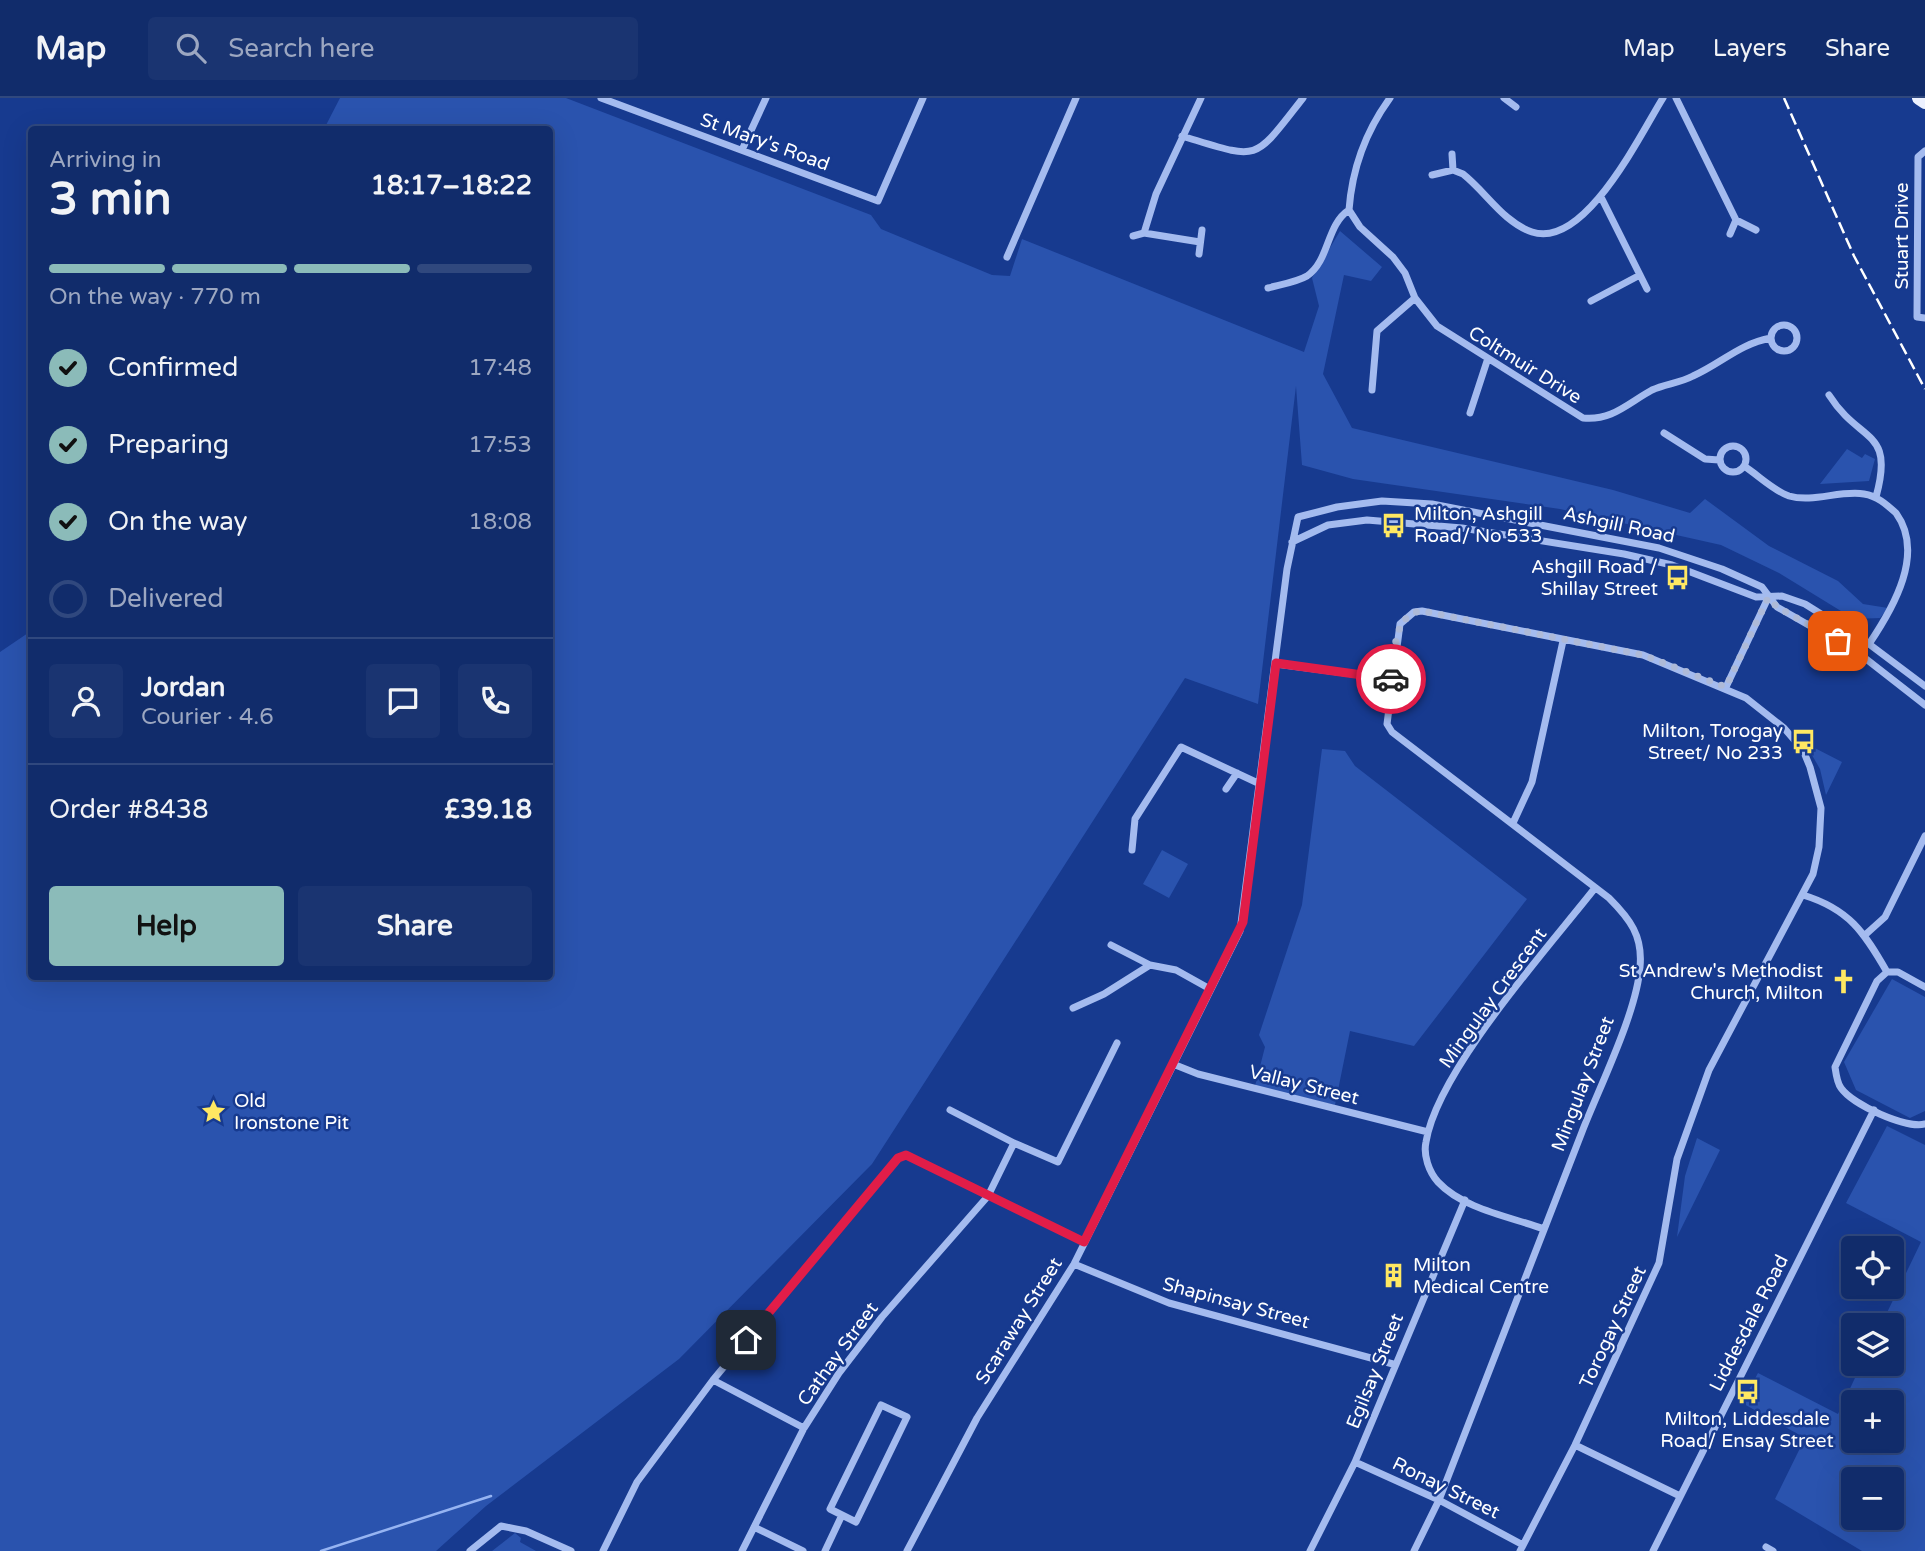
<!DOCTYPE html>
<meta charset="utf-8">
<style>
body{margin:0;font-family:"Varela Round",sans-serif;background:#1a3471;color:#f1f3f6;height:100vh;display:flex;flex-direction:column;font-size:26px;white-space:nowrap}
*{box-sizing:border-box;margin:0}
p{font-size:23px;color:#9ca7c1}
.icon{flex:none;width:38px;height:38px;fill:none;stroke:currentColor;stroke-width:2;stroke-linecap:round;stroke-linejoin:round}
.map{position:relative;flex:1;overflow:hidden}
.details{position:absolute;left:28px;top:28px;width:525px;height:854px;display:flex;flex-direction:column;background:#112c6b;border-radius:7px;box-shadow:0 7px 28px #0002,0 0 0 2px #30487e}
.details>*{flex:none}
.tools{position:absolute;left:1841px;top:1138px;display:grid;gap:14px}
.tools a{display:grid;place-items:center;width:63px;height:63px;border-radius:7px;background:#112c6b;box-shadow:0 7px 28px #0002,0 0 0 2px #30487e;font-size:35px}
.pin{position:absolute;display:grid;place-items:center;width:60px;height:60px;color:#fff;margin:-30px;border-radius:14px;box-shadow:0 4px 10px #0006}
.courier{position:absolute;display:grid;place-items:center;width:70px;height:70px;margin:-35px;border:5px solid #e11d48;border-radius:50%;background:#fff;color:#222;box-shadow:0 2px 9px #0007}
.summary em{font-style:normal;font-weight:700}
.summary div{display:flex;flex-direction:column-reverse}
.summary{display:flex;align-items:center;justify-content:space-between;height:119px;padding:0 21px}
h1{font-size:46px;font-weight:700;line-height:52px}
.bar{display:grid;grid-template-columns:repeat(4,1fr);gap:10px 7px;align-content:center;height:84px;padding:0 21px}
.bar i{height:9px;border-radius:5px;background:#30487e}
.bar .on{background:#8bbbb9}
.bar p{grid-column:span 4}
.line{display:flex;align-items:center;gap:18px;padding:0 21px;border-top:2px solid #30487e}
.line div{flex:1}
.round{display:grid;place-items:center;flex:none;width:74px;height:74px;border-radius:7px;background:#1a3471}
ol{padding:0 21px;list-style:none}
li{display:flex;align-items:center;gap:21px;height:77px}
li p{margin-inline-start:auto}
li .icon{padding:7px;border-radius:50%;background:#8bbbb9;color:#111;stroke-width:4}
li:last-child{color:#9ca7c1}
li i{width:38px;height:38px;border:4px solid #30487e;border-radius:50%}
.button{display:flex;gap:14px;margin-top:auto;padding:14px 21px}
.button a{flex:1;height:80px;border-radius:7px;background:#8bbbb9;color:#111;font-size:28px;font-weight:700;line-height:80px;text-align:center}
.button a+a{background:#1a3471;color:#f1f3f6}
header{display:flex;align-items:center;gap:42px;box-sizing:border-box;height:98px;padding:0 35px;background:#112c6b;border-bottom:2px solid #30487e}
header strong{font-size:33px}
nav{display:flex;gap:38px;margin-inline-start:auto;font-size:24px}
.search{width:490px;height:63px;background:#1a3471;display:flex;align-items:center;gap:18px;box-sizing:border-box;padding:0 24px;border-radius:7px;color:#9ca7c1;font-size:26px}
.map>svg:first-child{display:block}
.green{fill:#2a53ae;fill-rule:evenodd}
.lines{fill:none;stroke-linecap:round;stroke-linejoin:round}
.stream{stroke:#96b4f2;stroke-width:2.5}
.street{stroke:#a4bbef;stroke-width:7}
.primary{stroke:#ecf1ff;stroke-width:14}
.rail{stroke:#fff;stroke-width:2.5;stroke-dasharray:12 5;stroke-linecap:butt}
.done{stroke:#aebad8;stroke-width:7;stroke-dasharray:0 12.6}
.route{stroke:#e11d48;stroke-width:9}
.labels{text-anchor:middle;dominant-baseline:central;stroke-width:5;stroke-linejoin:round;paint-order:stroke}
.street-label{font-size:19px;fill:#fff;stroke:#173a8f}
.poi-label{font-size:19px;fill:#fff;stroke:#173a8f;text-anchor:start}
</style>
<header>
<strong>Map</strong>
<div class="search"><svg class="icon" aria-label="search" viewBox="0 0 24 24"><circle cx="10" cy="10" r="6"/><path d="M15 15l6 6"/></svg>Search here</div>
<nav><a>Map</a><a>Layers</a><a>Share</a></nav>
</header>
<div class="map">
<svg width="1925" height="1453" viewBox="0 0 1925 1453">
<rect width="100%" height="100%" fill="#173a8f"/>
<path class="green" d="M340,0H566L871,117L881,131L992,177L1010,178L1022,141L1304,254L1319,208L1312,180L1340,133L1382,169L1371,183L1344,177L1323,276L1352,330L1613,392L1690,415L1705,401L1769,448L1838,483L1863,506L1888,510L1880,520L1854,521L1779,475L1721,447L1560,411L1353,381L1302,367L1296,288L1258,606L1185,580L872,1066L679,1261L486,1408L436,1453H0V554L31,533L32,878H550V32L324,31Z
M1847,351L1862,360L1865,356L1875,361L1869,383L1820,386Z
M1805,645L1842,664L1826,697L1820,671Z
M1322,651L1345,653L1355,668L1527,801L1414,948L1350,933L1335,1007L1255,988L1265,949L1259,937L1302,807Z
M1162,752L1188,766L1169,800L1143,786Z
M1892,881L1925,899V1013L1910,1020L1856,992L1844,964Z
M1887,1028L1925,1047V1453H1862L1775,1401L1805,1340L1742,1305L1758,1275L1838,1316L1862,1265H1892V1227H1881L1921,1144L1846,1105ZM1853,1304H1892V1342H1853ZM1853,1381H1892V1419H1853Z
M1697,1040L1720,1052L1677,1139L1685,1078Z
M515,1435L521,1440L520,1444L536,1453H492Z"/>
<g class="lines">
<path class="stream" d="M321,1453L491,1398"/>
<path class="street" d="M601,0L878,103L923,0
M1504,0L1516,9
M1676,0L1736,122L1756,132
M1182,38C1261,62 1252,65 1303,0
M742,52L766,0
M1925,53L1918,59L1917,219L1925,220
M1452,56L1453,72
M1432,77L1453,72L1463,76C1486,94 1503,124 1532,134C1585,152 1641,35 1663,0
M1601,99L1647,191
M1349,112L1360,129L1393,159L1405,175L1415,200L1437,228L1583,320C1612,323 1628,305 1652,292C1665,286 1680,285 1693,278C1722,265 1739,246 1771,240
M1349,112C1352,71 1366,33 1390,0
M1144,135L1156,96L1201,0
M1730,136L1736,122
M1133,138L1144,135L1200,144
M1199,156L1202,132
M1007,159L1076,0
M1268,190C1279,187 1297,184 1307,178C1330,162 1326,127 1349,112
M1591,203L1640,177
M1771 240a13 13 0 1 1 26 0a13 13 0 1 1-26 0Z
M1372,292L1377,233L1415,200
M1829,297C1860,346 1895,330 1876,399
M1470,315L1488,260
M1664,335L1705,361L1719,362
M1720 361a13 13 0 1 1 26 0a13 13 0 1 1-26 0Z
M1744,368C1758,377 1774,393 1789,398C1813,405 1840,392 1864,396C1877,398 1886,406 1896,415C1925,455 1894,509 1869,546
M1292,444L1328,427L1367,422L1462,430L1624,456L1672,467L1756,499L1782,498L1805,506L1869,546L1925,588
M1276,566L1391,581
M1726,589L1768,500
M1226,691L1237,675
M1513,725L1532,684L1563,543
M1132,752L1135,721L1181,649L1260,686
M1803,797C1849,811 1864,834 1887,874
M1865,837L1885,819L1925,738
M1111,847L1150,867
M1925,889L1898,874H1887L1877,883L1835,969C1836,976 1837,985 1841,990C1853,1007 1906,1031 1925,1026
M1073,910L1104,896L1150,867L1176,872L1210,891
M1173,966L1198,976L1428,1034
M950,1012L1014,1045
M1544,1131C1511,1119 1463,1111 1438,1084C1429,1074 1423,1057 1426,1044C1437,973 1548,850 1595,790
M1074,1166L1169,1205L1393,1266
M713,1282L804,1330
M881,1307L907,1319L856,1424L830,1411Z
M1575,1347L1680,1398
M1355,1364L1439,1402L1523,1447
M754,1429L803,1453
M1766,1449L1773,1453
M470,1453L501,1428L526,1433L571,1453
M603,1453L637,1384L713,1282L898,1060L906,1057L1084,1144
M742,1453L804,1330L839,1275L882,1219L988,1098L1014,1045L1058,1064L1117,945
M825,1453L842,1417
M907,1453L977,1320L1074,1166L1240,833L1287,471L1298,419L1337,409L1382,403L1432,406L1659,450L1722,471L1762,489L1777,509L1861,557L1925,607
M1310,1453L1355,1364L1465,1102
M1414,1453L1439,1402C1487,1279 1534,1157 1582,1034C1599,990 1637,914 1640,869C1643,838 1630,821 1609,800L1392,634L1387,626L1400,526L1414,514L1422,513L1643,557L1746,600L1784,630L1803,652L1810,669L1821,710L1819,749L1813,776L1709,972L1677,1061L1659,1165L1575,1347L1520,1453
M1653,1453L1874,1012"/>
<path class="primary" d="M1919,0L1925,4"/>
<path class="rail" d="M1784,0L1854,158L1925,291"/>
</g>
<g class="lines">
<path class="done" d="M1391,581C1395,557 1392,516 1422,513L1643,557L1726,589L1768,500L1777,509L1838,543"/>
<path class="route" d="M746,1242L898,1060L906,1057L1084,1144L1243,824L1276,565L1391,581"/>
</g>
<defs>
<symbol id="bus-bare" viewBox="-9 -9 18 18"><path d="M-5-6H5V4H4V6H2V4H-2V6H-4V4H-5ZM-3.5-4V0h7V-4ZM-3.5 1.2v1.5H-2V1.2ZM2 1.2v1.5H3.5V1.2Z" fill="#ffe862" stroke="#173a8f" stroke-width="2.5" paint-order="stroke"/></symbol>
<symbol id="church-bare" viewBox="-9 -9 18 18"><path d="M-1.2-6h2.4v3.5h3.3v2.4h-3.3V6h-2.4V-.1h-3.3v-2.4h3.3Z" fill="#ffe862" stroke="#173a8f" stroke-width="2.5" paint-order="stroke"/></symbol>
<symbol id="sight-bare" viewBox="-9 -9 18 18"><path d="M0-6L1.8-2.2L6-1.7L2.9 1.2L3.7 5.4L0 3.3L-3.7 5.4L-2.9 1.2L-6-1.7L-1.8-2.2Z" fill="#ffe862" stroke="#173a8f" stroke-width="2.5" paint-order="stroke"/></symbol>
<symbol id="building-bare" viewBox="-9 -9 18 18"><path d="M-4-6H4V6H1V3H-1V6H-4ZM-2.5-4.3h1.7v1.8h-1.7ZM.8-4.3h1.7v1.8H.8ZM-2.5-1h1.7V.8h-1.7ZM.8-1h1.7V.8H.8Z" fill="#ffe862" stroke="#173a8f" stroke-width="2.5" paint-order="stroke"/></symbol>
</defs>
<g fill-rule="evenodd">
<use href="#bus-bare" x="1376" y="410" width="35" height="35"/>
<use href="#bus-bare" x="1660" y="462" width="35" height="35"/>
<use href="#bus-bare" x="1786" y="626" width="35" height="35"/>
<use href="#church-bare" x="1826" y="866" width="35" height="35"/>
<use href="#sight-bare" x="196" y="996" width="35" height="35"/>
<use href="#building-bare" x="1376" y="1160" width="35" height="35"/>
<use href="#bus-bare" x="1730" y="1276" width="35" height="35"/>
</g>
<g class="labels">
<g class="street-label">
<text transform="translate(765 44) rotate(20)">St Mary's Road</text>
<text transform="translate(1902 138) rotate(-90)">Stuart Drive</text>
<text transform="translate(1525 267) rotate(32)">Coltmuir Drive</text>
<text transform="translate(1619 427) rotate(12)">Ashgill Road</text>
<text transform="translate(1493 900) rotate(-54)">Mingulay Crescent</text>
<text transform="translate(1583 986) rotate(-69)">Mingulay Street</text>
<text transform="translate(1304 987) rotate(14)">Vallay Street</text>
<text transform="translate(1236 1205) rotate(15)">Shapinsay Street</text>
<text transform="translate(1019 1223) rotate(-58)">Scaraway Street</text>
<text transform="translate(1749 1225) rotate(-63)">Liddesdale Road</text>
<text transform="translate(1613 1229) rotate(-65)">Torogay Street</text>
<text transform="translate(838 1256) rotate(-54)">Cathay Street</text>
<text transform="translate(1375 1273) rotate(-68)">Egilsay Street</text>
<text transform="translate(1446 1390) rotate(26)">Ronay Street</text>
</g>
<g class="poi-label">
<text x="1414" y="416">Milton, Ashgill<tspan x="1414" dy="22">Road/ No 533</tspan></text>
<text x="1658" y="469" text-anchor="end">Ashgill Road /<tspan x="1658" dy="22">Shillay Street</tspan></text>
<text x="1783" y="633" text-anchor="end">Milton, Torogay<tspan x="1783" dy="22">Street/ No 233</tspan></text>
<text x="1823" y="873" text-anchor="end">St Andrew's Methodist<tspan x="1823" dy="22">Church, Milton</tspan></text>
<text x="234" y="1003">Old<tspan x="234" dy="22">Ironstone Pit</tspan></text>
<text x="1413" y="1167">Milton<tspan x="1413" dy="22">Medical Centre</tspan></text>
<text x="1747" y="1321" text-anchor="middle">Milton, Liddesdale<tspan x="1747" dy="22">Road/ Ensay Street</tspan></text>
</g>
</g>
</svg>
<div class="tools">
<a><svg class="icon" aria-label="locate" viewBox="0 0 24 24"><circle cx="12" cy="12" r="6"/><path d="M12 2v4M12 18v4M2 12h4M18 12h4"/></svg></a>
<a><svg class="icon" aria-label="layers" viewBox="0 0 24 24"><path d="M12 4l9 5-9 5-9-5zM3 14l9 5 9-5"/></svg></a>
<a>+</a>
<a>−</a>
</div>
<div class="pin" style="left:1838px;top:543px;background:#ea580c"><svg class="icon" aria-label="bag" viewBox="0 0 24 24"><path d="M5 8h14l-1 12H6zM9 8a3 3 0 0 1 6 0"/></svg></div>
<div class="pin" style="left:746px;top:1242px;background:#1f2937"><svg class="icon" aria-label="home" viewBox="0 0 24 24"><path d="M3 11l9-7 9 7M6 9v11h12V9"/></svg></div>
<div class="courier" style="left:1391px;top:581px"><svg class="icon" aria-label="car" viewBox="0 0 24 24"><path d="M5 17H2v-5l4-1 3-4h7l3 4 3 1v5h-3M9 17h6M6 11h13"/><circle cx="7" cy="17" r="2"/><circle cx="17" cy="17" r="2"/></svg></div>
<section class="details">
<div class="summary"><div><h1>3 min</h1><p>Arriving in</p></div><em>18:17–18:22</em></div>
<div class="bar"><i class="on"></i><i class="on"></i><i class="on"></i><i></i><p>On the way · 770 m</p></div>
<ol>
<li><svg class="icon" aria-label="check" viewBox="0 0 24 24"><path d="M5 12l5 5 9-10"/></svg>Confirmed<p>17:48</p></li>
<li><svg class="icon" aria-label="check" viewBox="0 0 24 24"><path d="M5 12l5 5 9-10"/></svg>Preparing<p>17:53</p></li>
<li><svg class="icon" aria-label="check" viewBox="0 0 24 24"><path d="M5 12l5 5 9-10"/></svg>On the way<p>18:08</p></li>
<li><i></i>Delivered</li>
</ol>
<div class="line" style="height:126px"><a class="round"><svg class="icon" aria-label="person" viewBox="0 0 24 24"><circle cx="12" cy="8" r="4"/><path d="M4 21q1-7 8-7t8 7"/></svg></a><div><b>Jordan</b><p>Courier · 4.6</p></div><a class="round"><svg class="icon" aria-label="chat" viewBox="0 0 24 24"><path d="M4 5h16v11H9l-5 4z"/></svg></a><a class="round"><svg class="icon" aria-label="phone" viewBox="0 0 24 24"><path d="M5 4h4l2 5-3 2q2 4 5 5l2-3 5 2v4C11 20 4 13 5 4z"/></svg></a></div>
<div class="line" style="height:91px"><div>Order #8438</div><b>£39.18</b></div>
<div class="button"><a>Help</a><a>Share</a></div>
</section>
</div>
